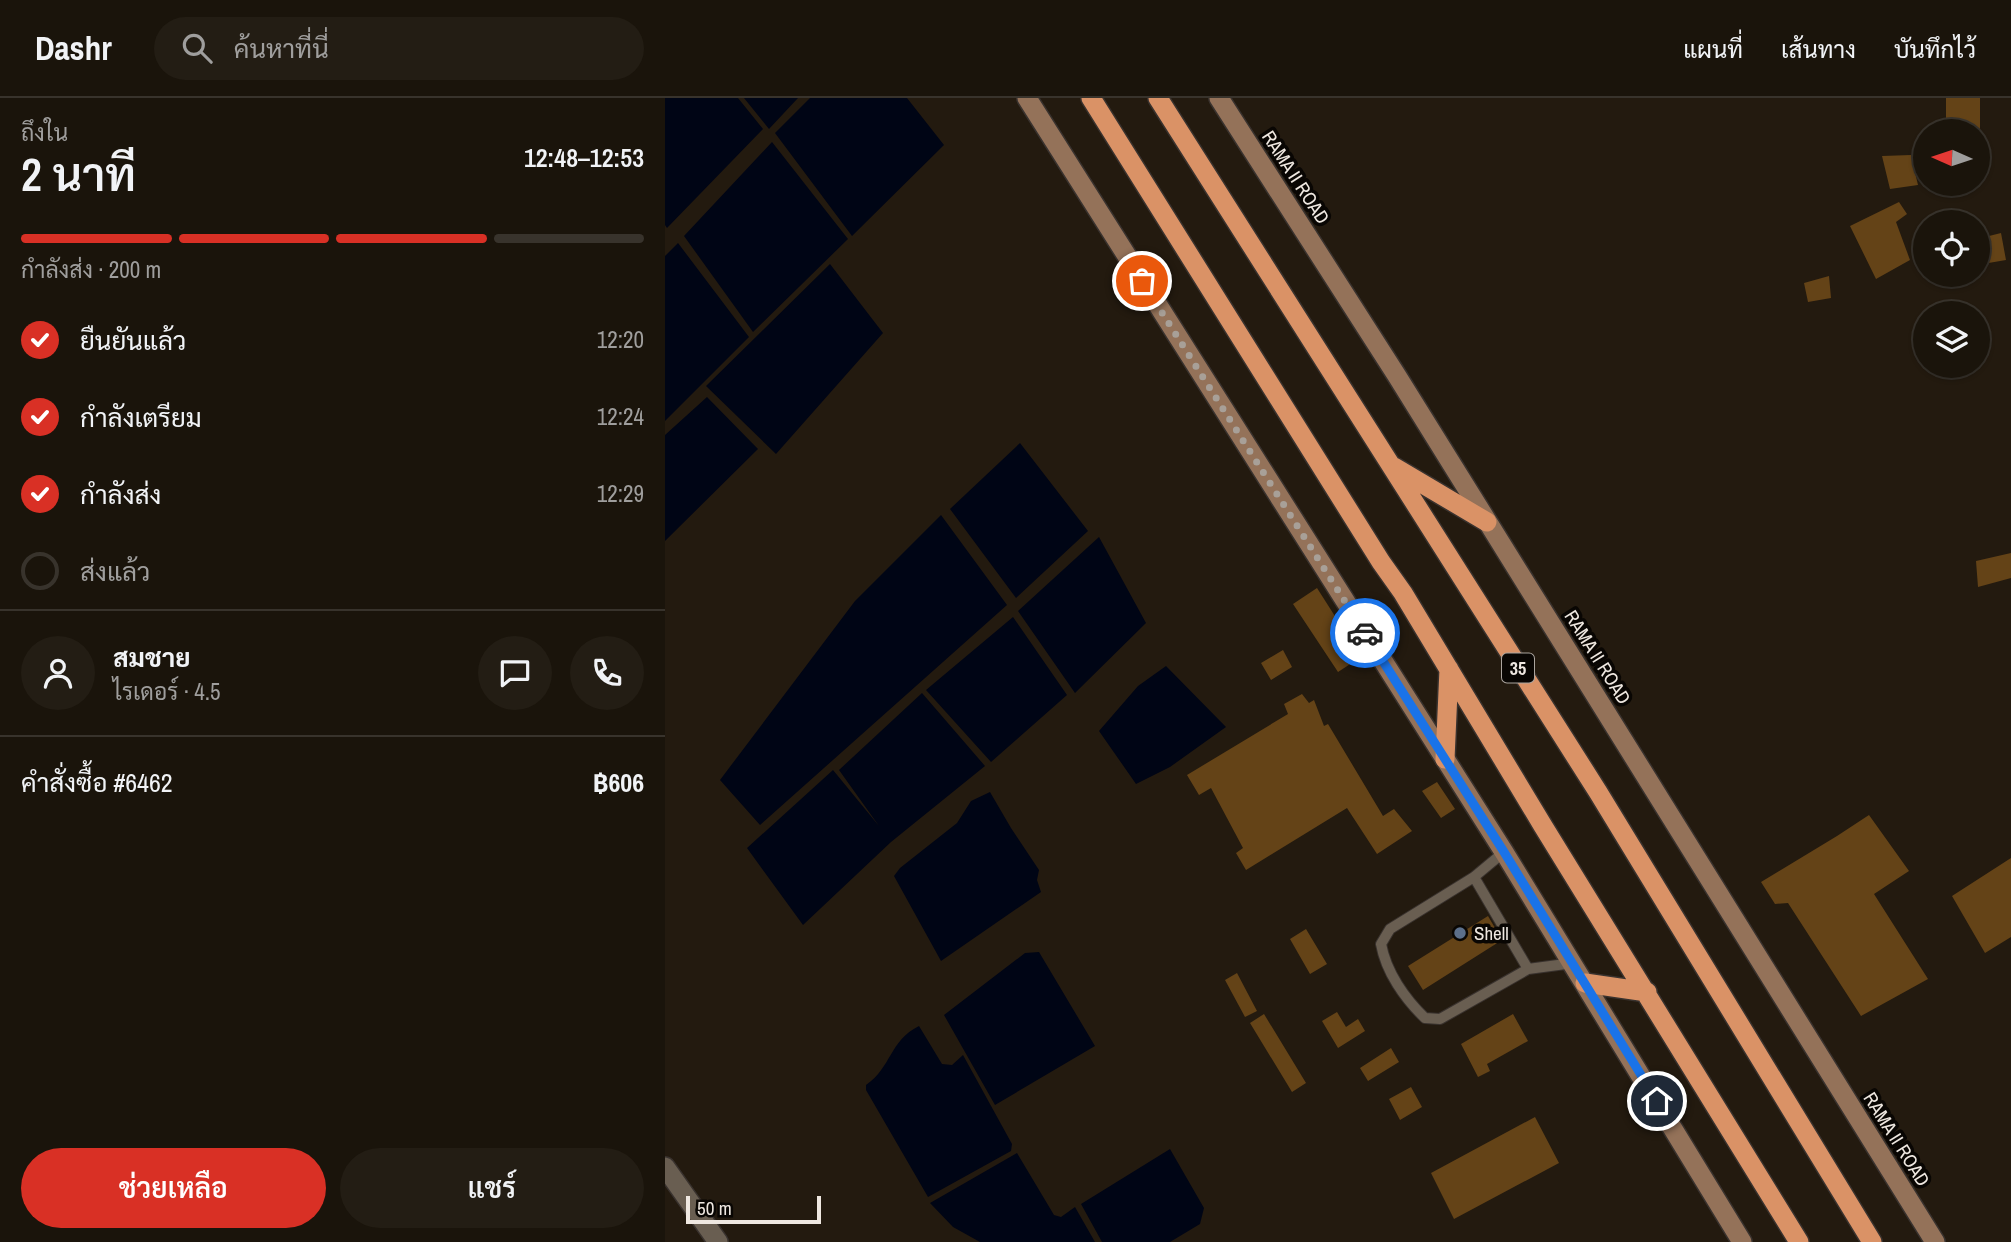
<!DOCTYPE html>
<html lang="th">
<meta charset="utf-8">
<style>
body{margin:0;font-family:"Archivo Narrow",Sarabun,sans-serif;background:#231d14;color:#f1f3f6;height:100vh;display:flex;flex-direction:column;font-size:26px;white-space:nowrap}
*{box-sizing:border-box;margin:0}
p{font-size:23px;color:#9f9e9d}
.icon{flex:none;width:38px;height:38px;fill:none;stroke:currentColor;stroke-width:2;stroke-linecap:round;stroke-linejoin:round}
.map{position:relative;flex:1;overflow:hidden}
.panel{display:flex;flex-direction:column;background:#1a140b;width:665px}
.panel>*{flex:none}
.needle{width:46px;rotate:273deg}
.tools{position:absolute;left:1248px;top:21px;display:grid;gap:14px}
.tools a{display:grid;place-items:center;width:77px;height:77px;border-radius:50%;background:#1a140b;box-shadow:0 2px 5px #0004,0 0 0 2px #38332c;font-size:35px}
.scale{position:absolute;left:21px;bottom:18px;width:135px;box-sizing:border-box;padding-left:7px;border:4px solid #efe8e1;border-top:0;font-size:19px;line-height:24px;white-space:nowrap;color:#efe8e1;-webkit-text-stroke:5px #090603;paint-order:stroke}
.pin{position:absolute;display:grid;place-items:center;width:60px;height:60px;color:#fff;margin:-30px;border:4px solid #fff;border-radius:50%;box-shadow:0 2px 7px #0007}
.courier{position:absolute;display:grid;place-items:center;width:70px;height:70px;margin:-35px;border:5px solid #1a73e8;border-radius:50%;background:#fff;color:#222;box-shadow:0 2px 9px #0007}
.summary em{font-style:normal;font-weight:600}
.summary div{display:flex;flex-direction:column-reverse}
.summary{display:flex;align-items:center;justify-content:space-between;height:119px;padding:0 21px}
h1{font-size:46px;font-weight:600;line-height:52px}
.bar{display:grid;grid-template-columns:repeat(4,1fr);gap:10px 7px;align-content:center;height:84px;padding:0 21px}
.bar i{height:9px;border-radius:5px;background:#38332c}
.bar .on{background:#d93025}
.bar p{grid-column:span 4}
.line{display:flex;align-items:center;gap:18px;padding:0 21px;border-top:2px solid #38332c}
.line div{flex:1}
.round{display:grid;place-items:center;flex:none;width:74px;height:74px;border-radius:37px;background:#231d14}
ol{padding:0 21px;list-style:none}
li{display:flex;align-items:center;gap:21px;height:77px}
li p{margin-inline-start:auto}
li .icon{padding:7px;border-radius:50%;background:#d93025;color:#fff;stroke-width:4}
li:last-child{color:#9f9e9d}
li i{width:38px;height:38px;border:4px solid #38332c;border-radius:50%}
.action{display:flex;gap:14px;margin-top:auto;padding:14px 21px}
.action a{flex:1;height:80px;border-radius:42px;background:#d93025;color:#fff;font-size:28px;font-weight:600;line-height:80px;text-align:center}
.action a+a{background:#231d14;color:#f1f3f6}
header{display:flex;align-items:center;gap:42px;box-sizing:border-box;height:98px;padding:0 35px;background:#1a140b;border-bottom:2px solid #38332c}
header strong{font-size:33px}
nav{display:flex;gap:38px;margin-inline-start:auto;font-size:24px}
.search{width:490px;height:63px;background:#231d14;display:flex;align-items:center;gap:18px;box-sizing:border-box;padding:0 24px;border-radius:38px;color:#9f9e9d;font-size:26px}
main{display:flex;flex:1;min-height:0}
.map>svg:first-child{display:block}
.water{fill:#000515}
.building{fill:#644317}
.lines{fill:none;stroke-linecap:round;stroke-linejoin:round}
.service-casing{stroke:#39322e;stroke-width:12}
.minor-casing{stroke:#39322e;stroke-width:22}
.secondary-casing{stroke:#39322e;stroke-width:22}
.trunk-casing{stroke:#39322e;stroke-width:22}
.service{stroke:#695e51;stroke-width:10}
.minor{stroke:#695e51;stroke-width:19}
.secondary{stroke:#947259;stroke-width:19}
.trunk{stroke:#da9266;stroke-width:19}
.done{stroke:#a8a098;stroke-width:7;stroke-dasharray:0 12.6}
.route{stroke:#1a73e8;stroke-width:9}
.service-dot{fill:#5c6f8a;stroke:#090603;stroke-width:2.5}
.labels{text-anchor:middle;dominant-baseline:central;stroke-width:7;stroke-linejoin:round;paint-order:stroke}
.shield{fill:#090603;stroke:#aaa49e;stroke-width:2}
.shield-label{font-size:18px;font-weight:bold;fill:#efe8e1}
.street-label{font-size:19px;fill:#efe8e1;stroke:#090603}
.poi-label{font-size:19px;fill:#efe8e1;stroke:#090603;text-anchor:start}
</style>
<header>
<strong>Dashr</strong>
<div class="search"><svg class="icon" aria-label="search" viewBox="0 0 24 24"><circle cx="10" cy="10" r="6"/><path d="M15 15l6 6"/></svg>ค้นหาที่นี่</div>
<nav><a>แผนที่</a><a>เส้นทาง</a><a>บันทึกไว้</a></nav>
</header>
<main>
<section class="panel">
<div class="summary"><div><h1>2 นาที</h1><p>ถึงใน</p></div><em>12:48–12:53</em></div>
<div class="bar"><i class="on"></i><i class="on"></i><i class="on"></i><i></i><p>กำลังส่ง · 200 m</p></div>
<ol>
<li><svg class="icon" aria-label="check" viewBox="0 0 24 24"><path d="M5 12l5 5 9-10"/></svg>ยืนยันแล้ว<p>12:20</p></li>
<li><svg class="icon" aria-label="check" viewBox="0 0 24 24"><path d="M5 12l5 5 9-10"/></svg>กำลังเตรียม<p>12:24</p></li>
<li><svg class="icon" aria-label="check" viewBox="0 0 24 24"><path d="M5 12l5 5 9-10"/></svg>กำลังส่ง<p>12:29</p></li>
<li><i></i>ส่งแล้ว</li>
</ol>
<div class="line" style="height:126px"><a class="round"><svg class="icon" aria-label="person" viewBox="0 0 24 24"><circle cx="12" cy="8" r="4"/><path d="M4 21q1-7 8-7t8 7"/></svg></a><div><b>สมชาย</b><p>ไรเดอร์ · 4.5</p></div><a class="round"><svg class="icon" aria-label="chat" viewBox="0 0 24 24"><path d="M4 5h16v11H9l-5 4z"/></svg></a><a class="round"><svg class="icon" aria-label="phone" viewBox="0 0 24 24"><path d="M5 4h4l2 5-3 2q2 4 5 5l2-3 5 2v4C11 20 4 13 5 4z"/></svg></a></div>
<div class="line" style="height:91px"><div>คำสั่งซื้อ #6462</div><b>฿606</b></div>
<div class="action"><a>ช่วยเหลือ</a><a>แชร์</a></div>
</section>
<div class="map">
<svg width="1346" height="1144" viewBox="0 0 1346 1144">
<rect width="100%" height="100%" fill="#231a0f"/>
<path class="water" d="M0,0H73L98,31L2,130L0,127Z
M79,0H133L104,31Z
M145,0H242L279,47L187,138L110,35Z
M107,44L183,141L88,234L19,138Z
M13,145L84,239L0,323V158Z
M165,166L218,235L111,356L41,288Z
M42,299L93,351L0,443V337Z
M355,345L423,433L351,500L285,411Z
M276,417L342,507L95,727L55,682L190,503Z
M434,439L481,525L410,595L353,513Z
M348,519L402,597L326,664L261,592Z
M501,568L561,629L505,669L471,686L434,633L473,588Z
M257,595L320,668L226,744L138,827L82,750L168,672L214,728L174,672Z
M325,694L346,730L374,772L372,782L376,794L276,863L229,778L235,770L292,725L306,703Z
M374,854L430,948L330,1007L279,917L360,855Z
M254,928L277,966L287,967L298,957L347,1046L346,1053L263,1099L201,992V987C227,969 224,943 254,928Z
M505,1051L539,1110L535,1126L505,1144H437L416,1106Z
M352,1055L389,1117L396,1119L410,1109L430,1144H315L288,1129L265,1105Z"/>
<path class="building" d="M1281,0H1315V33H1281Z
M1246,57L1253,87L1225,91L1217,58Z
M1234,104L1242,116L1231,124L1245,162L1211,181L1185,128Z
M1336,135L1341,162L1312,167V141Z
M1164,178L1166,200L1143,204L1139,185Z
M1346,455V480L1313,489L1311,463Z
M652,490L696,559L673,574L628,506Z
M618,552L627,569L606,582L596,565Z
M637,596L644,605L649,602L659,628L663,626L718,718L729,711L747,733L712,756L682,710L581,772L571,755L578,750L546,690L534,697L522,677L623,616L619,606Z
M772,684L790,711L776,720L757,693Z
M1204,717L1244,773L1209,796L1263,881L1196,918L1123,805L1110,806L1096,784L1172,738Z
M1346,760V839L1320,855L1287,798Z
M823,818L837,842L758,892L743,868Z
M641,831L662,866L645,876L625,841Z
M572,875L592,913L580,919L560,882Z
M672,914L681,929L693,921L700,933L673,950L657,923Z
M599,916L641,985L627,994L585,925Z
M848,916L863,943L822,966L825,973L813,979L796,946Z
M726,950L734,964L703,983L695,970Z
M746,989L757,1009L735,1022L724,1001Z
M870,1019L894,1065L789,1121L766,1075Z"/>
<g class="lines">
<defs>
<path id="service" d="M839,754L809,779L725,831L716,846C721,874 740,901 760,920L775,921L863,871L908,865
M809,779L863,871"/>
<path id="minor" d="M0,1069L53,1144"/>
<path id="secondary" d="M362,0L839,754L1077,1144
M554,0L732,278L1270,1144"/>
<path id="trunk" d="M426,0L716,464L738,495L878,728L1134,1144
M493,0L933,694L1207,1144
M729,369L822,424
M780,661L784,571
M920,885L982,894"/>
</defs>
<use href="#service" class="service-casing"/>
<use href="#minor" class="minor-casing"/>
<use href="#secondary" class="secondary-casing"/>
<use href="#trunk" class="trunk-casing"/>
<use href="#service" class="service"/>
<use href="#minor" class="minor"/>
<use href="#secondary" class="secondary"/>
<use href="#trunk" class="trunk"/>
</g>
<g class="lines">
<path class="done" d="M477,183L700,535"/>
<path class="route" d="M700,535L839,754L992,1003"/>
</g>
<circle class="service-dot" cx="795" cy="835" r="7"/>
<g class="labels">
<rect class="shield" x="837" y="555.5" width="32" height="29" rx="5"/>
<g class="shield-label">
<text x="853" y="570">35</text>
</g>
<g class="street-label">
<text transform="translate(631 79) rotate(57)">RAMA II ROAD</text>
<text transform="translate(933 559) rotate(58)">RAMA II ROAD</text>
<text transform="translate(1232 1041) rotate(58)">RAMA II ROAD</text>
</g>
<g class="poi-label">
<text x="809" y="835">Shell</text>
</g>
</g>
</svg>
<div class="tools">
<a><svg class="needle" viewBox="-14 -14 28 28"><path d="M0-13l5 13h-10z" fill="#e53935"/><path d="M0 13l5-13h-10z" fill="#9f9e9d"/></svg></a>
<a><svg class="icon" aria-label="locate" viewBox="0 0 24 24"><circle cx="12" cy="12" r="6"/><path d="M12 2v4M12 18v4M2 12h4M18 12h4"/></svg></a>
<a><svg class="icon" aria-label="layers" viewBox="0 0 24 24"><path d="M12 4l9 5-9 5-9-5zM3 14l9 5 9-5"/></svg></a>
</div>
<div class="scale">50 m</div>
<div class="pin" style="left:477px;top:183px;background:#ea580c"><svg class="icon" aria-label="bag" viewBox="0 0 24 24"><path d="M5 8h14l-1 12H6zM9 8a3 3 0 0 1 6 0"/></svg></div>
<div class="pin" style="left:992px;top:1003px;background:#1f2937"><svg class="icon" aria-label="home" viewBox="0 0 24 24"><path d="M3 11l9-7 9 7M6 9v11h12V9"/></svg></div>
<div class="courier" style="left:700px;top:535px"><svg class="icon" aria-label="car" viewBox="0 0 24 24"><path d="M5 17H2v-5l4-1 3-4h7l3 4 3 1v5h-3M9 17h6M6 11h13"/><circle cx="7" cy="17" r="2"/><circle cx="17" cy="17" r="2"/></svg></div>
</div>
</main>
